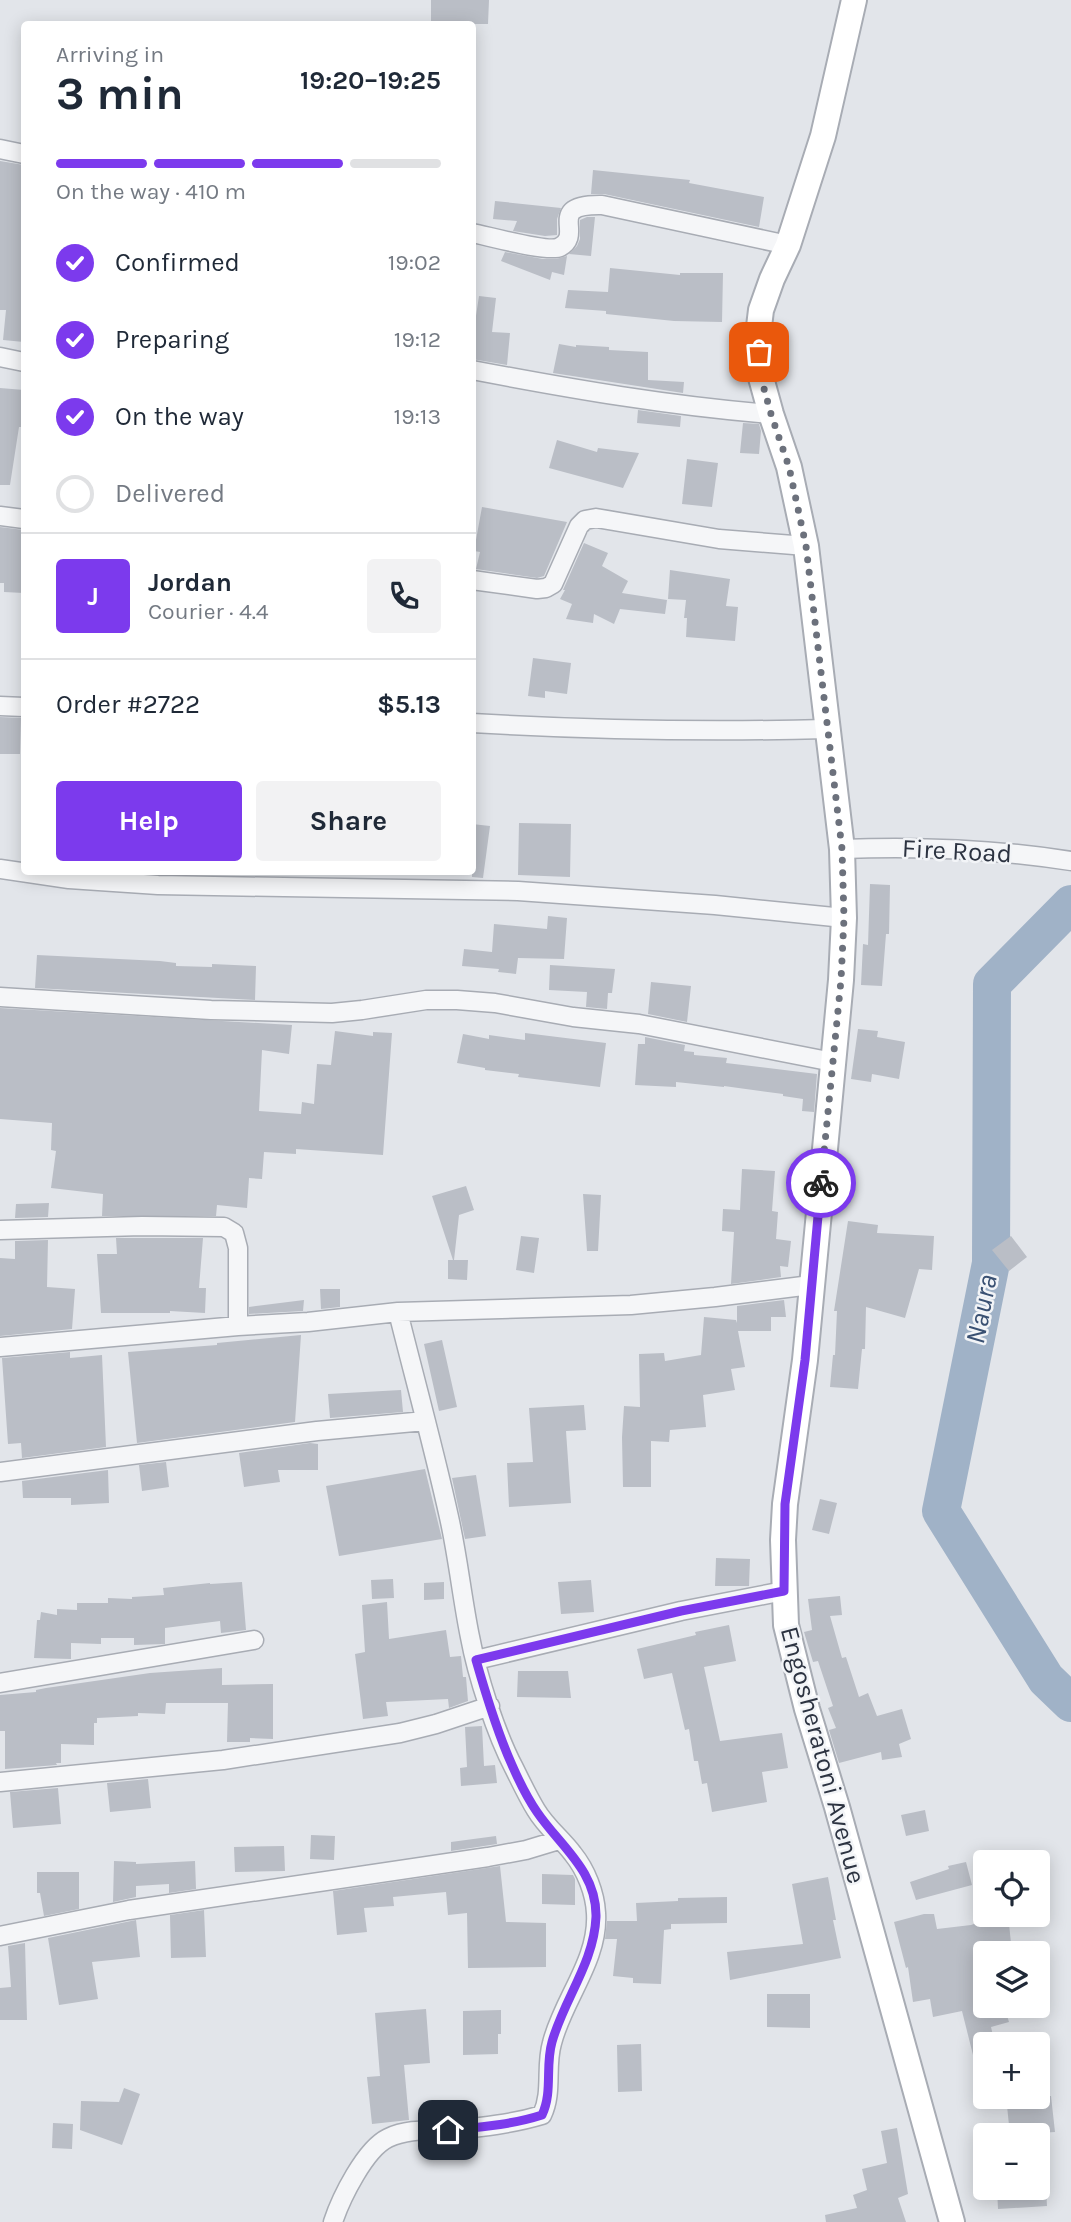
<!DOCTYPE html>
<meta charset="utf-8">
<style>
body{margin:0;font-family:Karla,sans-serif;background:#f2f2f3;color:#1f2937;height:100vh;display:flex;flex-direction:column;font-size:26px;white-space:nowrap}
*{box-sizing:border-box;margin:0}
p{font-size:23px;color:#747a83}
.icon{flex:none;width:38px;height:38px;fill:none;stroke:currentColor;stroke-width:2;stroke-linecap:round;stroke-linejoin:round}
.map{position:relative;flex:1;overflow:hidden}
.panel{position:absolute;left:21px;top:21px;width:455px;height:854px;display:flex;flex-direction:column;background:#fff;border-radius:7px;box-shadow:0 4px 18px #0003}
.panel>*{flex:none}
.controls{position:absolute;left:973px;top:1850px;display:grid;gap:14px}
.controls a{display:grid;place-items:center;width:77px;height:77px;border-radius:7px;background:#fff;box-shadow:0 4px 18px #0003;font-size:35px}
.pin{position:absolute;display:grid;place-items:center;width:60px;height:60px;color:#fff;margin:-30px;border-radius:14px;box-shadow:0 4px 10px #0006}
.courier{position:absolute;display:grid;place-items:center;width:70px;height:70px;margin:-35px;border:5px solid #7c3aed;border-radius:50%;background:#fff;color:#222;box-shadow:0 2px 9px #0007}
.overview em{font-style:normal;font-weight:700}
.overview div{display:flex;flex-direction:column-reverse}
.overview{display:flex;align-items:center;justify-content:space-between;height:119px;padding:0 35px}
h1{font-size:46px;font-weight:700;line-height:52px}
.bar{display:grid;grid-template-columns:repeat(4,1fr);gap:10px 7px;align-content:center;height:84px;padding:0 35px}
.bar i{height:9px;border-radius:5px;background:#e0e1e3}
.bar .on{background:#7c3aed}
.bar p{grid-column:span 4}
.line{display:flex;align-items:center;gap:18px;padding:0 35px;border-top:2px solid #e0e1e3}
.line div{flex:1}
.round{display:grid;place-items:center;flex:none;width:74px;height:74px;border-radius:7px;background:#f2f2f3}
ol{padding:0 35px;list-style:none}
li{display:flex;align-items:center;gap:21px;height:77px}
li p{margin-inline-start:auto}
li .icon{padding:7px;border-radius:50%;background:#7c3aed;color:#fff;stroke-width:4}
li:last-child{color:#747a83}
li i{width:38px;height:38px;border:4px solid #e0e1e3;border-radius:50%}
.primary-button{display:flex;gap:14px;margin-top:auto;padding:14px 35px}
.primary-button a{flex:1;height:80px;border-radius:7px;background:#7c3aed;color:#fff;font-size:28px;font-weight:700;line-height:80px;text-align:center}
.primary-button a+a{background:#f2f2f3;color:#1f2937}
.map>svg:first-child{display:block}
.lines{fill:none;stroke-linecap:round;stroke-linejoin:round}
.river{stroke:#a0b2c7;stroke-width:38}
.building{fill:#babec6}
.street-casing{stroke:#a8acb4;stroke-width:21}
.secondary-casing{stroke:#a8acb4;stroke-width:28}
.street{stroke:#f5f6f8;stroke-width:18}
.secondary{stroke:#fff;stroke-width:24}
.done{stroke:#6c717c;stroke-width:7;stroke-dasharray:0 12.6}
.route{stroke:#7c3aed;stroke-width:9}
.labels{text-anchor:middle;dominant-baseline:central;stroke-width:5;stroke-linejoin:round;paint-order:stroke}
.street-label{font-size:26px;fill:#2c3341;stroke:#f2f4f7}
.water-label{font-size:28px;font-style:italic;fill:#395072;stroke:#f2f4f7}
</style>
<div class="map">
<svg width="1071" height="2222" viewBox="0 0 1071 2222">
<rect width="100%" height="100%" fill="#e2e5ea"/>
<g class="lines">
<path class="river" d="M1071,904L992,984L991,1263L941,1511L1046,1679L1071,1703"/>
</g>
<path class="building" d="M431,0H489L488,24H431Z
M0,161L24,165V342L3,340L6,310H0Z
M593,170L690,180L689,183L764,197L759,227L604,194H591Z
M495,201L561,208L557,219V235L545,236L513,231L517,221L493,219Z
M587,217H595L591,256L569,254L577,246L580,239V220Z
M505,252L543,259H556L567,256L564,275L552,272L550,280L501,261Z
M610,268L680,275V273H723L722,322L674,321L606,314V311L565,308L568,290L608,292Z
M479,296L496,298L492,332L510,333L507,365L472,359V342Z
M559,344L576,347V345L609,347V350L648,352V380L684,382L683,393L553,373Z
M0,388L24,390V427H19L10,485H0Z
M638,410L681,416L680,427L637,423Z
M743,423L759,424L761,431L759,454L740,453Z
M557,440L597,452L598,448L639,453L623,488L549,468Z
M687,459L718,463L712,507L682,504Z
M482,507L567,522L544,576L537,578L476,569L480,552L474,551Z
M0,527L24,530V593L4,592V583H0Z
M584,543L608,553L602,566L628,581L622,593L667,600L665,614L620,609L614,624L594,614L593,623L566,619L572,604L560,599L565,590H563Z
M670,570L730,579L726,606L738,607L735,641L686,637L687,618H684L686,600L668,599Z
M533,658L571,663L567,694L545,691V698L528,696Z
M0,717L21,718L20,754H0Z
M519,823L571,824L570,877L518,875Z
M472,824L490,826L483,878L472,877Z
M870,884L890,885L889,934H886L882,986L861,985L863,944L868,945Z
M548,916L567,918L564,959L518,958L516,974L498,972L499,969L462,966L464,949L492,952L494,924L547,929Z
M37,955L160,961L176,963V966L212,967V964L256,966L255,1000L35,988Z
M550,965L615,969L612,993H608L607,1009L586,1007L587,992L549,990Z
M651,982L691,986L687,1022L648,1014Z
M0,1008L292,1025L289,1054L262,1050L259,1111L301,1114L302,1102L314,1104L317,1064L331,1065L335,1031L373,1036V1032L392,1033L383,1155L296,1149V1154L264,1152L262,1179L249,1178L247,1208L217,1205L216,1216H102L103,1194L51,1188L56,1151L51,1150L52,1123L0,1119Z
M858,1029L878,1031L877,1037L905,1042L899,1079L872,1074L871,1082L851,1079Z
M525,1033L606,1043L600,1087L518,1077L519,1074L485,1070V1068L457,1063L463,1034L489,1039V1035L525,1040Z
M645,1037L685,1045L684,1051L694,1052V1055L727,1058L726,1063L817,1074L814,1112L802,1111L803,1099L783,1096V1094L724,1086V1087L676,1082V1087L635,1085L638,1044H645Z
M742,1169L775,1171L772,1211L778,1212L776,1239L791,1241L788,1267L780,1266L781,1277L731,1284L734,1232L722,1231L723,1209L740,1210Z
M466,1186L474,1210L459,1215L454,1260H468L467,1280L448,1279V1260H453L432,1196Z
M583,1194L601,1195L598,1251H587Z
M49,1203L48,1217L15,1218L16,1204Z
M848,1221L878,1225L877,1233L934,1236L932,1270L919,1269L905,1318L866,1307L865,1349H862L858,1389L830,1387L833,1355H835L837,1311H834Z
M521,1236L539,1238L534,1273L516,1270Z
M1011,1236L1027,1257L1009,1271L992,1250Z
M116,1238H203L199,1288H206L205,1313L170,1311V1313H101L97,1254H117Z
M48,1240L47,1287L75,1289L72,1329L0,1336V1258L15,1259V1241Z
M320,1289H340V1307L321,1309Z
M304,1300L303,1311L249,1314V1307Z
M784,1300L786,1317H771V1331H738L745,1367L731,1369L735,1390L703,1395L706,1427L670,1430L669,1442L651,1441V1487H623L622,1437L624,1406L640,1407L639,1354L664,1353L665,1361L701,1355L704,1317L736,1320L737,1323V1306Z
M301,1335L295,1422L137,1443L128,1352L217,1345V1343Z
M442,1340L457,1407L439,1411L424,1344Z
M70,1352V1358L102,1355L106,1447L22,1458L21,1443L8,1444L2,1358Z
M401,1390L403,1412L330,1418L328,1394Z
M584,1405L586,1430L566,1431L571,1503L509,1507L507,1463L533,1462L529,1408Z
M310,1443L318,1444V1470H278L280,1482L244,1487L239,1453Z
M166,1462L169,1487L142,1491L139,1465Z
M425,1469L442,1539L339,1556L326,1486Z
M108,1470L109,1503L71,1505V1498H23L22,1481Z
M476,1475L486,1536L465,1539L452,1478Z
M820,1499L837,1503L829,1534L812,1530Z
M716,1558L750,1559L749,1586H715Z
M393,1579L394,1598L372,1599L371,1580Z
M591,1580L594,1612L561,1614L558,1582Z
M242,1582L246,1630L221,1633L220,1621L165,1628V1644L134,1645V1638H101V1644L71,1643V1659L34,1658L37,1620H40L41,1612L57,1615V1609L77,1610V1603H108V1598L132,1599V1597L164,1595L163,1588L210,1583V1584Z
M444,1582V1599L424,1600V1583Z
M840,1596L842,1615L830,1616L842,1658L846,1657L859,1697L868,1693L877,1716L902,1709L911,1739L899,1744L902,1757L882,1760L881,1752L839,1763L829,1730L836,1728L828,1708L833,1706L818,1661L813,1662L804,1632L812,1630L808,1599Z
M387,1602L389,1639L446,1630L450,1657L461,1656L463,1677H466L468,1701L449,1708L448,1699L386,1702L388,1716L363,1719L355,1654L365,1652L362,1605Z
M729,1625L736,1661L704,1667L720,1741L782,1733L788,1768L762,1772L767,1802L712,1812L707,1783L702,1784L698,1761H694L689,1729L685,1730L672,1673L644,1679L637,1649L696,1635L695,1632Z
M222,1668V1685L273,1684V1739L250,1738V1742H227L228,1703H166L165,1714L138,1713V1716L97,1718V1723H94V1745L61,1744V1763H56L57,1765L5,1769V1731H0V1695L36,1692V1690L46,1688L150,1673Z
M518,1671H568L571,1698L517,1697Z
M482,1726L484,1766L495,1765L497,1783L461,1786L460,1768L467,1767L465,1727Z
M148,1779L151,1808L110,1812L107,1783Z
M58,1788L61,1824L13,1828L10,1792Z
M925,1810L929,1831L906,1836L901,1815Z
M311,1835L335,1836L334,1860L310,1859Z
M496,1836L497,1844L451,1851V1842Z
M284,1846L285,1871L235,1872L234,1847Z
M114,1861L136,1862V1864L195,1861L196,1889L169,1893V1884L136,1886V1897L113,1902Z
M966,1862L972,1885L916,1900L910,1882L949,1869L948,1866Z
M500,1866L506,1922L546,1923V1967L468,1968L467,1913L448,1915L446,1892L393,1897L394,1906L364,1908L367,1932L337,1935L333,1891Z
M37,1872H79V1909L44,1916L40,1893H37Z
M542,1874L573,1875L575,1879V1905L542,1904Z
M828,1877L836,1920H833L841,1958L730,1980L727,1952L803,1944L792,1884Z
M727,1897V1923L671,1924V1929L664,1930L661,1984L633,1983V1978L613,1976L617,1939H605L607,1921H637L636,1903L678,1901V1898Z
M204,1910L206,1957L171,1958L170,1915Z
M924,1914H934L937,1929L971,1925L1002,1914H1008L1012,1953H985V2006H1004L1009,2022L991,2027L995,2044H985V2079H979L962,2011L933,2017L930,1999L913,2002L908,1967L906,1968L894,1922Z
M136,1920L140,1957L92,1962L98,1999L59,2005L48,1938Z
M25,1943L27,2020H0V1988L11,1987L8,1946Z
M767,1994H810V2028L767,2027Z
M426,2009L430,2063L404,2065L409,2120L372,2124L367,2077L380,2076L375,2013Z
M501,2010V2034H498V2054L463,2055V2011Z
M641,2044L642,2091L618,2092L617,2045Z
M124,2088L140,2094L122,2145L80,2130L81,2101L119,2102Z
M1006,2096H1051L1055,2132L1010,2135Z
M53,2123L73,2124L72,2149L52,2148Z
M897,2128L908,2194L898,2198L906,2222H826L825,2215L857,2208L853,2195L867,2190L862,2169L887,2163L881,2131Z
M997,2188H1046L1047,2206L998,2209Z"/>
<g class="lines">
<defs>
<path id="street" d="M0,149L24,154
M472,233C488,236 549,253 560,247C585,234 544,204 602,205L788,245
M0,357L24,362
M472,370C572,389 670,406 771,414
M0,516L24,519
M472,580L537,589L546,588L553,584L579,526L585,520L596,518L719,539L806,546
M0,706L24,707
M472,723C591,730 708,732 826,729
M842,849C919,846 995,849 1071,861
M0,869L69,879L158,885L518,891L715,905L844,918
M0,997L211,1010L332,1013L362,1010L426,1000H457L495,1003L573,1017L639,1024L833,1062
M0,1230L142,1226L224,1227L234,1233L238,1248V1326
M0,1347L238,1326L308,1322L398,1312L631,1305L715,1297L811,1285
M0,1472L317,1431L425,1421
M476,1660L681,1611L784,1591
M0,1683L254,1640
M0,1782L223,1760L400,1733L436,1724L490,1706
M0,1936L129,1910L488,1857L526,1850L559,1840
M333,2222C341,2198 365,2149 388,2138C409,2128 430,2131 452,2130C482,2127 512,2124 542,2115C553,2092 545,2067 552,2043C563,1999 599,1960 596,1913C595,1893 586,1870 573,1854C562,1839 546,1827 536,1810C528,1797 521,1782 514,1768C496,1734 477,1675 470,1637C462,1598 458,1557 449,1517C434,1449 415,1380 398,1312"/>
<path id="secondary" d="M854,0L823,136L788,245L772,279L761,310L758,335L760,374L771,414L789,467L806,546L842,849L844,918L841,980L805,1360L785,1504L783,1540L786,1625L807,1709L837,1807L952,2222"/>
</defs>
<use href="#street" class="street-casing"/>
<use href="#secondary" class="secondary-casing"/>
<use href="#street" class="street"/>
<use href="#secondary" class="secondary"/>
</g>
<g class="lines">
<path class="done" d="M759,352L760,374L771,414L789,467L806,546L842,849L844,918L841,980L821,1183"/>
<path class="route" d="M448,2130C480,2127 511,2125 542,2115C553,2092 545,2066 552,2042C564,1999 594,1963 596,1917C597,1871 560,1846 537,1812C528,1799 519,1781 512,1765C497,1732 486,1695 476,1660L681,1611L784,1591L785,1504L805,1360L821,1183"/>
</g>
<g class="labels">
<g class="street-label">
<text transform="translate(957 851) rotate(3)">Fire Road</text>
<text transform="translate(823 1755) rotate(75)">Engosheratoni Avenue</text>
</g>
<g class="water-label">
<text transform="translate(981 1309) rotate(-79)">Naura</text>
</g>
</g>
</svg>
<div class="controls">
<a><svg class="icon" aria-label="locate" viewBox="0 0 24 24"><circle cx="12" cy="12" r="6"/><path d="M12 2v4M12 18v4M2 12h4M18 12h4"/></svg></a>
<a><svg class="icon" aria-label="layers" viewBox="0 0 24 24"><path d="M12 4l9 5-9 5-9-5zM3 14l9 5 9-5"/></svg></a>
<a>+</a>
<a>−</a>
</div>
<div class="pin" style="left:759px;top:352px;background:#ea580c"><svg class="icon" aria-label="bag" viewBox="0 0 24 24"><path d="M5 8h14l-1 12H6zM9 8a3 3 0 0 1 6 0"/></svg></div>
<div class="pin" style="left:448px;top:2130px;background:#1f2937"><svg class="icon" aria-label="home" viewBox="0 0 24 24"><path d="M3 11l9-7 9 7M6 9v11h12V9"/></svg></div>
<div class="courier" style="left:821px;top:1183px"><svg class="icon" aria-label="bike" viewBox="0 0 24 24"><circle cx="6" cy="16" r="4"/><circle cx="18" cy="16" r="4"/><path d="M6 16l4-8h5l3 8M10 8l3 8H6M13 5h3"/></svg></div>
<section class="panel">
<div class="overview"><div><h1>3 min</h1><p>Arriving in</p></div><em>19:20–19:25</em></div>
<div class="bar"><i class="on"></i><i class="on"></i><i class="on"></i><i></i><p>On the way · 410 m</p></div>
<ol>
<li><svg class="icon" aria-label="check" viewBox="0 0 24 24"><path d="M5 12l5 5 9-10"/></svg>Confirmed<p>19:02</p></li>
<li><svg class="icon" aria-label="check" viewBox="0 0 24 24"><path d="M5 12l5 5 9-10"/></svg>Preparing<p>19:12</p></li>
<li><svg class="icon" aria-label="check" viewBox="0 0 24 24"><path d="M5 12l5 5 9-10"/></svg>On the way<p>19:13</p></li>
<li><i></i>Delivered</li>
</ol>
<div class="line" style="height:126px"><b class="round" style="background:#7c3aed;color:#fff">J</b><div><b>Jordan</b><p>Courier · 4.4</p></div><a class="round"><svg class="icon" aria-label="phone" viewBox="0 0 24 24"><path d="M5 4h4l2 5-3 2q2 4 5 5l2-3 5 2v4C11 20 4 13 5 4z"/></svg></a></div>
<div class="line" style="height:91px"><div>Order #2722</div><b>$5.13</b></div>
<div class="primary-button"><a>Help</a><a>Share</a></div>
</section>
</div>
